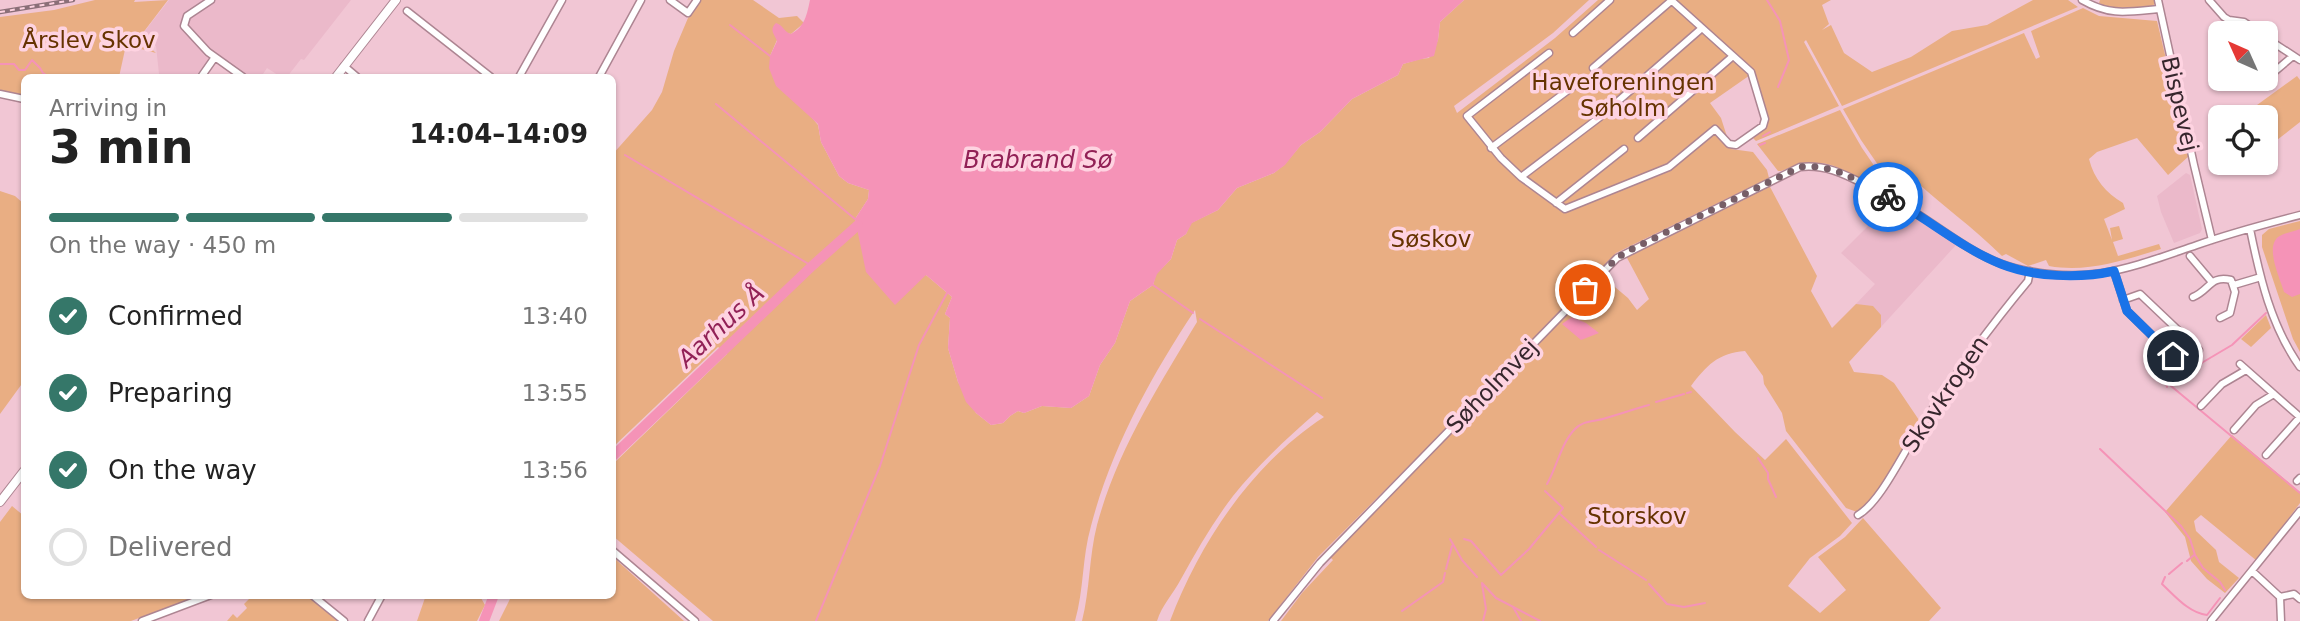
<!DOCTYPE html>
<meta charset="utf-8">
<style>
body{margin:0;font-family:"DejaVu Sans",sans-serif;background:#f6f6f6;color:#222;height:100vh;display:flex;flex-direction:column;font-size:26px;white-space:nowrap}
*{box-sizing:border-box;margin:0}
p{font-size:23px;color:#767676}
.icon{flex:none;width:38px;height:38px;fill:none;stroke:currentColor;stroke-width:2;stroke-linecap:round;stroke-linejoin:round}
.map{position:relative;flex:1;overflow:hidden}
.details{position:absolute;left:21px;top:74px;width:595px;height:525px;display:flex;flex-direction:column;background:#fff;border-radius:10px;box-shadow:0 2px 5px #0004}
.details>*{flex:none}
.needle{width:46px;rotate:315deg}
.tools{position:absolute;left:2208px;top:21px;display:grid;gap:14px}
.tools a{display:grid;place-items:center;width:70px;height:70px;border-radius:10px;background:#fff;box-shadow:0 2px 5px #0004;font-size:35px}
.pin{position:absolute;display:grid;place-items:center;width:60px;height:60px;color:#fff;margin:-30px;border:4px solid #fff;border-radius:50%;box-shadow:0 2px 7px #0007}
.courier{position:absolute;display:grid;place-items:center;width:70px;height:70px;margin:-35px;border:5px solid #1a73e8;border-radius:50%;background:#fff;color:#222;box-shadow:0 2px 9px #0007}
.summary em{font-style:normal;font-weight:600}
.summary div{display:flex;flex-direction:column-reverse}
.summary{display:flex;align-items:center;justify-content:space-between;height:119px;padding:0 28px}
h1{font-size:46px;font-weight:600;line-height:52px}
.bar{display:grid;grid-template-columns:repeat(4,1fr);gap:10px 7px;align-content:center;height:84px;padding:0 28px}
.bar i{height:9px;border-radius:5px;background:#e0e0e0}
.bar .selected{background:#357769}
.bar p{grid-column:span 4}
ol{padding:0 28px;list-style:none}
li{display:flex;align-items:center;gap:21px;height:77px}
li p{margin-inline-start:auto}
li .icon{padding:7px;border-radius:50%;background:#357769;color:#fff;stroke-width:4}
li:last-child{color:#767676}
li i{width:38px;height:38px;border:4px solid #e0e0e0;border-radius:50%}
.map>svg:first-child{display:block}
.built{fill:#ebb9ca}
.green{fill:#e9ae83}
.water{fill:#f593b7}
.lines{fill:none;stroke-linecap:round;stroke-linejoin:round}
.stream{stroke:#f593b7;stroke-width:2}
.river{stroke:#f593b7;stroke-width:10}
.minor-casing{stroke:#ad8592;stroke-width:9}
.major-casing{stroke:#ad8592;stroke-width:10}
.minor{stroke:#fff;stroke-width:6}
.major{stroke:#fff;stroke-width:8}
.rail-casing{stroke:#8b6f78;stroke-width:4.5}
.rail{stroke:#fed3e1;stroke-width:2;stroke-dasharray:5;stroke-linecap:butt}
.done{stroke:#775e67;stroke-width:7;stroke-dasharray:0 12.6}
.route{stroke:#1a73e8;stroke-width:9}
.labels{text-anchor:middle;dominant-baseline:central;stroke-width:7;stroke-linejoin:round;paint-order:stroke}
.park-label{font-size:23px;fill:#630;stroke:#fed3e1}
.street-label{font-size:23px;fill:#36262c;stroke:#fed3e1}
.water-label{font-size:24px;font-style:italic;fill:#922156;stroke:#fed3e1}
</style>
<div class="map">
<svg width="2300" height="621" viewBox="0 0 2300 621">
<rect width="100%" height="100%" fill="#f1c6d4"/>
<path class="built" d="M169,0H351L304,60L301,59L287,77H281L267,68L261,77H246L214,53L195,77H161L159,74L156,46L141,36Z
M2186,173L2190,175L2202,229L2200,233L2174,243L2161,212L2157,196Z
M1891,203L1948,238L1956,245L1849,362L1832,329L1875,284L1841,253Z"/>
<path class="green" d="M95,0H135L134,2L168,0L139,38L156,53L126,45L119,77H24V104L16,98L0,95V17L54,10Z
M700,0H753L779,18L797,16L804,23L791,34L786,33L777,40L770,56L808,113L818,125L821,142L839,176L848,183L869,190L868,199L855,219L858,225L926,275L952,297L945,314L950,318L948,348L958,382L976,413L991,425L1003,423L1010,416L1018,411L1024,413L1042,406L1071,408L1089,396L1100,365L1115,343L1130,301L1153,285L1156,274L1171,259L1177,240L1186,234L1191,223L1218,210L1237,188L1274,173L1284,165L1301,145L1320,132L1352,99L1398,75L1403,64L1420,59L1429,58L1438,40L1440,22L1464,0H1589L1553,33L1454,106L1457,113L1555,38L1598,0H1831L1822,5L1829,24L1822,30L1831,25L1844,53L1872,72L1911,57L1952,31L1987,25L2033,0H2068L2078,7L1842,106L1806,40L1804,42L1839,106L1756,141L1753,138L1754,135L1766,125L1753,73L1710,103L1721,118L1731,149L1753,152L1767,170L1769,178L1616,253L1493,382L1318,557L1268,621H1170C1200,542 1252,464 1324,417L1317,412C1287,438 1258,465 1233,496C1213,522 1197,550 1181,579C1173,594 1162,605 1157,621H1082C1090,590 1089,556 1097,525C1117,451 1158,387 1197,322L1195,310C1151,376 1111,449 1091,526C1082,557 1084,590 1075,621H713L613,536V464L727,354L718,347L613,447L612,155L652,110L662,92L674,51L688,18Z
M2100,0H2154L2155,4L2150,7L2110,8L2099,3Z
M2083,8L2099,16L2157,21L2189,156L2168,175L2137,138L2097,152L2089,159C2094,179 2106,193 2123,203L2125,209L2104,219L2112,240L2110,228L2119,226L2123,239L2113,242L2118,256L2159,244L2161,249C2124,260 2088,273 2049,266L2046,260L2028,266L2006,254L2002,256C1973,227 1940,204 1910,176L1897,197H1895L1889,181L1861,140L1843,109L2024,33L2036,59L2040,57L2031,31Z
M2297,76L2300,80V122L2277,140L2266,117L2257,105Z
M1840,110L1862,148L1888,186L1889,193C1840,178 1840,149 1781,171H1778L1757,144Z
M1769,185L1817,276L1811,291L1832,328L1856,304L1873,306L1881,315V327L1849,362L1854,372L1882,375L1894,383L1921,423C1906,447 1880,496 1857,512L1846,508L1786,431L1782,413L1764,384L1763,376L1745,351C1718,353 1706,366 1691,386L1735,432L1765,460L1786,439L1852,523L1840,536L1810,558L1788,586L1820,613L1846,590L1818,557L1845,537L1863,518L1941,608L1929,621H1281L1302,593L1333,560L1330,557L1603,277L1628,298L1637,310L1649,299L1626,256Z
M0,191L15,196L24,204V381L0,414Z
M2300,221V352L2293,339L2262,247V235L2269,229Z
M2266,315L2271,328L2251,347L2241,339Z
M2232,435L2300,492V503L2257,561L2201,515L2194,521L2196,531L2216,550L2219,562L2239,578L2225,593L2207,579L2191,561L2185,537L2165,512Z
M12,506L24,516V595H200L131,621H0V522Z
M613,557L684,621H499L512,595H612Z
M244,595H307L340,621H227L233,614L237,618L247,608L244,604L249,599Z
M426,595H483L481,598L485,605L477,621H417Z"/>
<path class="water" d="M810,0H1464L1440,22L1438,40L1434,56L1403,64L1398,75L1352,99L1320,132L1301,145L1285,165L1274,173L1237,188L1218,210L1192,223L1186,234L1177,240L1171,259L1157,274L1153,285L1130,301L1115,343L1100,365L1089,396L1071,408L1042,406L1024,413L1018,411L1010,416L1003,423L991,425L976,413L966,402L958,382L948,348L950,318L945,314L952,297L926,275L895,305L866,272L855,219L868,199L869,190L848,183L839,176L821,142L818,124L776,86L769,68L770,56L777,41C774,33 769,30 776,23C783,25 784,32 791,34C805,27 807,14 810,0Z
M2300,229V294L2292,297L2284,292C2280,278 2265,248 2278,237C2284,233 2293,232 2300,229Z
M1572,317L1586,323L1599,333L1581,340L1562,324Z"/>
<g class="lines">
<path class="stream" d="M1767,0L1780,21L1789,60L1778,87
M730,25L770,56
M0,64H14L19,70H25L32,60L40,68L43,73L49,77
M716,104L855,219
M1763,136L1770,132
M1760,145L1765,143
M625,155L812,266
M1153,285L1193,313
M1200,319L1322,398
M2188,371L2232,345L2266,313
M2171,386L2300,493
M2167,387L2166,382L2185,372
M1687,393L1691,392
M1656,402L1684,394
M2100,449L2181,526L2190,539L2195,555L2203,568L2220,582L2225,590
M1758,458L1768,473V479L1776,497
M1547,484C1557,467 1561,443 1575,429C1583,420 1595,422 1606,418C1620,414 1634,409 1649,405
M1560,514L1596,547
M1450,539L1462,560L1477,577
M1464,539L1471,541L1501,575L1529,549L1563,508L1545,491
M1599,550L1646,580
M2187,561L2194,555
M1446,569L1452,546
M2169,574L2182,563
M2165,577L2162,584C2175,596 2189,613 2207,615L2220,598
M1482,583L1496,598L1540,621
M1482,584L1486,609L1483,621
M1649,584L1667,604L1684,607L1705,603
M1513,607L1521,621
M1402,611L1443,582L1445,573
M816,621L880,466L919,345L947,293"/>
<path class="river" d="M612,457L812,266L858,225
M484,621L494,595"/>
<defs>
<path id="minor" d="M211,0L187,16L184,26L208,52L243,77
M670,0L688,13L697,0
M2082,0C2110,16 2127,12 2158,9
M2158,0L2194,165L2212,240
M2209,0L2224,17L2229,20L2244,22L2260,33
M407,11L491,77
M1573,33L1610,0
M2266,38L2300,60
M1549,53L1467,116L1501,158L1521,177L1565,209L1669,167L1715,129L1729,144L1736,145L1763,126L1765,119L1751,72L1671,0
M344,66L357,77
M1593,68L1671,1
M201,77L215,57
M519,77L562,0
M599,77L641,0
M2267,78L2293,56
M0,94L24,99
M1616,103L1702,28
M1638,138L1733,56
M1491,148L1575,85
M1521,177L1600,117
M1556,203L1624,149
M2250,229C2260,278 2271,326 2300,367
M2190,256L2211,281
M2114,271L2127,311L2173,356
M2234,285L2261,277
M2193,297C2210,290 2210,275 2231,280L2235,292L2230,313L2220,318
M2123,300L2140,294L2199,350
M2240,364L2300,417
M2201,406L2222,384L2246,370
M2234,430L2256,405L2274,394
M2266,455L2300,417
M2297,481L2300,478
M1858,515C1879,503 1900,459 1914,437C1949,383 1987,330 2028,281L2030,271
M612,550L695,621
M2252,571L2280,597L2281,621
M312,595L344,621
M2280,597L2294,594L2300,599
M142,621L211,595
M368,621L382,595
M1273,621L1320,563L1617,258L1800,167C1825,164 1844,174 1866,185C1881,193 1898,201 1913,211C1945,231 1978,259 2015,268C2089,286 2129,268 2197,245C2231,233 2265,224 2300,215
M2211,621L2300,511"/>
<path id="major" d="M336,77L396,0
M0,502L24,471"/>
</defs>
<use href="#minor" class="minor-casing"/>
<use href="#major" class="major-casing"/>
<use href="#minor" class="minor"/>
<use href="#major" class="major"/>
<defs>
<path id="rail" d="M0,12L73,0"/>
</defs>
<use href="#rail" class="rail-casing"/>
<use href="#rail" class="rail"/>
</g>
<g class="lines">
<path class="done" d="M1585,290L1617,258L1628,251L1800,167C1833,163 1860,182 1888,197"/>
<path class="route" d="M1888,197C1926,217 1961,248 2001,264C2034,277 2079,279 2114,271L2127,311L2173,356"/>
</g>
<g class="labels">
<g class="park-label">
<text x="89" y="40">Årslev Skov</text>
<text x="1623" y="82">Haveforeningen<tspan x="1623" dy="26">Søholm</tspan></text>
<text x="1431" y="239">Søskov</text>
<text x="1637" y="516">Storskov</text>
</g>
<g class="street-label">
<text transform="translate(2180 104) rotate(77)">Bispevej</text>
<text transform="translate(1492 386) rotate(-46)">Søholmvej</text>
<text transform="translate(1945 394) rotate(-56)">Skovkrogen</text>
</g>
<g class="water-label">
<text x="1038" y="160">Brabrand Sø</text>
<text transform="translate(721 326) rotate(-43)">Aarhus Å</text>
</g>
</g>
</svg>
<div class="tools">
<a><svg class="needle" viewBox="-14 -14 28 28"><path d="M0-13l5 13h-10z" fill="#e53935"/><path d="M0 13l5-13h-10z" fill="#767676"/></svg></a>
<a><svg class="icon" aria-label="locate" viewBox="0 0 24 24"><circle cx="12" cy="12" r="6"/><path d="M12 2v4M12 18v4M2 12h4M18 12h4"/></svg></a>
</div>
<div class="pin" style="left:1585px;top:290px;background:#ea580c"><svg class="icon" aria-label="bag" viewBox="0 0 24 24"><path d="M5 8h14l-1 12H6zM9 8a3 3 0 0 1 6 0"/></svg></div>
<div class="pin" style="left:2173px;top:356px;background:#1f2937"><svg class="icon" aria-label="home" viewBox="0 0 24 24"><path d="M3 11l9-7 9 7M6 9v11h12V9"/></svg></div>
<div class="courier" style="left:1888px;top:197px"><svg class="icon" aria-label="bike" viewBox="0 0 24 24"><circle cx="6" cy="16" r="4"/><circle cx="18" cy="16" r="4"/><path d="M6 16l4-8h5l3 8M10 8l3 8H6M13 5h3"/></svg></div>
<section class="details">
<div class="summary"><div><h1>3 min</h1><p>Arriving in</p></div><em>14:04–14:09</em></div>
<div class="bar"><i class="selected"></i><i class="selected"></i><i class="selected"></i><i></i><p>On the way · 450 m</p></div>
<ol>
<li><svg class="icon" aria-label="check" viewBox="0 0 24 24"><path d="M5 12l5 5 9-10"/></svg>Confirmed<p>13:40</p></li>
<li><svg class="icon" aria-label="check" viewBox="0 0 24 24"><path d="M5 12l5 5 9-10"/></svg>Preparing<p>13:55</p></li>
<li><svg class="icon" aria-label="check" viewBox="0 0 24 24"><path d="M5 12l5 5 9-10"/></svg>On the way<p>13:56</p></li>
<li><i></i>Delivered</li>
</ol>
</section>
</div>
